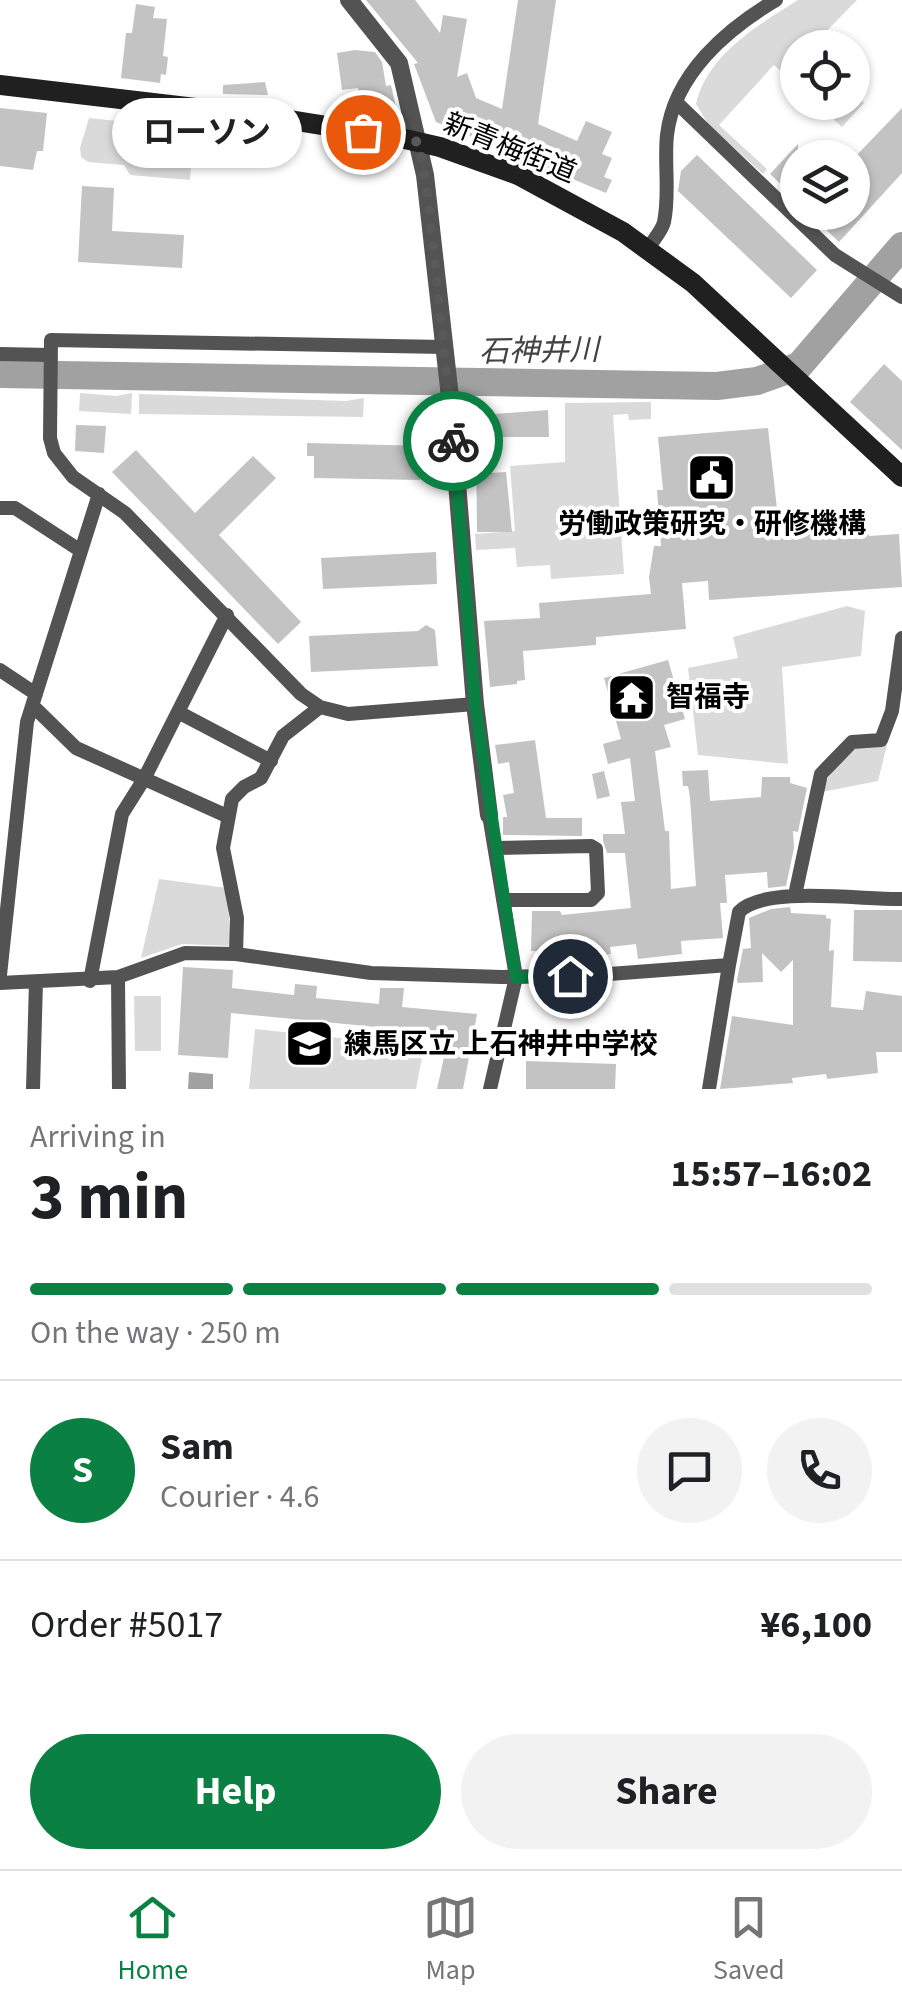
<!DOCTYPE html>
<meta charset="utf-8">
<style>
body{margin:0;font-family:"Source Sans 3","Noto Sans JP",sans-serif;background:#f2f2f2;color:#202124;height:100vh;display:flex;flex-direction:column;font-size:38px;white-space:nowrap}
*{box-sizing:border-box;margin:0}
p{font-size:32px;color:#757577}
.icon{flex:none;width:55px;height:55px;fill:none;stroke:currentColor;stroke-width:2;stroke-linecap:round;stroke-linejoin:round}
.map{position:relative;height:1089px;overflow:hidden}
.drawer{display:flex;flex-direction:column;background:#fff;flex:1}
.drawer>*{flex:none}
.fabs{position:absolute;left:780px;top:30px;display:grid;gap:20px}
.fabs a{display:grid;place-items:center;width:90px;height:90px;border-radius:50%;background:#fff;box-shadow:0 2px 8px #0004;font-size:50px}
.pin{position:absolute;display:grid;place-items:center;width:85px;height:85px;color:#fff;margin:-42px;border:5px solid #fff;border-radius:50%;box-shadow:0 2px 10px #0007}
.courier{position:absolute;display:grid;place-items:center;width:100px;height:100px;margin:-50px;border:8px solid #0b8043;border-radius:50%;background:#fff;color:#222;box-shadow:0 2px 12px #0007}
.bubble{position:absolute;height:70px;border-radius:35px;background:#fff;box-shadow:0 2px 8px #0004;font-size:32px;font-weight:700;line-height:70px;text-align:center}
.overview em{font-style:normal;font-weight:700}
.overview div{display:flex;flex-direction:column-reverse}
.overview{display:flex;align-items:center;justify-content:space-between;height:170px;padding:0 30px}
h1{font-size:65px;font-weight:700;line-height:75px}
.bar{display:grid;grid-template-columns:repeat(4,1fr);gap:15px 10px;align-content:center;height:120px;padding:0 30px}
.bar i{height:12px;border-radius:8px;background:#e0e0e0}
.bar .active{background:#0b8043}
.bar p{grid-column:span 4}
.line{display:flex;align-items:center;gap:25px;padding:0 30px;border-top:2px solid #e0e0e0}
.line div{flex:1}
.round{display:grid;place-items:center;flex:none;width:105px;height:105px;border-radius:52px;background:#f2f2f2}
.button{display:flex;gap:20px;margin-top:auto;padding:20px 30px}
.button a{flex:1;height:115px;border-radius:60px;background:#0b8043;color:#fff;font-size:40px;font-weight:700;line-height:115px;text-align:center}
.button a+a{background:#f2f2f2;color:#202124}
.tabs{display:flex;justify-content:space-around;align-items:center;height:140px;border-top:2px solid #e0e0e0;background:#fff;font-size:28px;color:#757577}
.tabs a{display:grid;justify-items:center;gap:5px}
.tabs .active{color:#0b8043}
.map>svg:first-child{display:block}
.green{fill:#dadada}
.water{fill:#a1a1a1}
.lines{fill:none;stroke-linecap:round;stroke-linejoin:round}
.river{stroke:#a1a1a1;stroke-width:28}
.building{fill:#c3c3c3}
.minor{stroke:#535353;stroke-width:14}
.tertiary{stroke:#535353;stroke-width:18}
.secondary{stroke:#202020;stroke-width:20}
.done{stroke:#595959;stroke-width:10;stroke-dasharray:0 18}
.route{stroke:#0b8043;stroke-width:12}
.labels{text-anchor:middle;dominant-baseline:central;stroke-width:8;stroke-linejoin:round;paint-order:stroke}
.street-label{font-size:28px;fill:#000;stroke:#fff}
.poi-label{font-size:28px;font-weight:bold;fill:#000;stroke:#fff;text-anchor:start}
.water-label{font-size:30px;font-style:italic;fill:#424242;stroke:#fff}
</style>
<div class="map">
<svg width="902" height="1089" viewBox="0 0 902 1089">
<rect width="100%" height="100%" fill="#fff"/>
<path class="green" d="M798,0H857L811,47L798,48L797,86L774,65L719,125L767,169L763,174L708,124L696,104C707,55 758,25 798,0Z
M853,91L864,103L842,127L815,103L852,102Z
M89,118L194,129L190,180L130,175L124,165L88,162L81,157L80,148Z
M80,393L116,396L132,393L131,414L79,411Z
M139,394L346,401L364,398L363,417L139,414Z
M651,402V419L629,420L628,414L613,415L624,574L551,579L550,565L517,567L515,548L476,550L475,534L515,531L510,466L565,462V403Z
M847,606L865,611L861,656L782,667L788,764L698,755L688,668L738,658L733,637Z
M856,745H887L878,781L822,792L834,765Z
M159,879L227,888L231,946L182,944L141,958Z
M134,996H161V1051H135Z
M255,1029L424,1047L416,1089H249Z"/>
<path class="water" d="M189,1072L213,1074V1089H188Z"/>
<g class="lines">
<path class="river" d="M0,374L717,386L757,381L799,366L902,246"/>
</g>
<path class="building" d="M366,0H415L440,33L443,15L467,19L457,77L467,73L476,98L502,109L518,0H556L538,124L577,141L586,121L612,132L602,154L612,158L604,177L612,180L606,193L436,122L414,64L418,63Z
M136,4L155,7L153,18L167,19L163,56L168,57L166,75L161,74L160,83L121,78L126,33H132Z
M355,50L375,52L382,62L386,86L391,85L396,107L364,111L358,88L342,90L337,53Z
M265,82L268,95L223,94V85Z
M0,108L47,113L43,151H37L33,170L0,166Z
M902,108V173L839,242L808,212H852V160Z
M798,144V177L786,189L770,174Z
M697,155L817,270L791,298L678,191L681,171Z
M82,186L114,188L112,231L184,235L182,268L78,262Z
M884,364L902,381V450L850,402Z
M493,410V414L548,410L549,437H489L490,473L506,472L512,532H477L476,434H466L464,411Z
M76,425L106,426L104,453L75,451Z
M768,428L780,536L868,530L869,536L899,534L902,587L709,600L708,581L682,583L686,629L596,637V645L523,651L525,680L517,681V684L490,687L484,621L540,618L539,603L651,594L649,577L654,546H661L657,490H663L658,437Z
M307,443L427,446V458H420V480L314,478V456H307Z
M136,450L195,513L253,456L276,478L219,535L301,622L278,644L112,472Z
M436,552L437,584L323,589L321,558Z
M426,625L435,630L438,666L311,672L309,636L418,631Z
M668,660L685,719L664,725L671,747L655,751L665,831H669L671,889L696,886L690,798L688,786H683L682,771L708,770L710,801L761,797L762,777H790V783L807,788L798,832L793,831L794,848L786,886L768,888L767,872L725,875L727,903H720L723,938L681,941L682,954L638,959L636,944L610,947L611,954L562,960L561,952L531,951L532,911H560L562,915L631,908L625,853H607L603,841V834H625L621,802L635,801L630,758L608,764L603,744L621,739L604,678Z
M535,740L546,818H582V836L503,835V817H507L503,795L514,793L509,762L498,764L495,745Z
M604,771L610,796L597,799L592,774Z
M790,907L791,913L826,915V918L831,919L829,951L834,950L831,1007L863,1010L866,991L902,996V1052H876L878,1073L827,1079L826,1074L792,1078L793,1083L720,1089L732,1016L793,1025V960L781,972L762,953L763,982L738,983L737,980L743,949L751,948L749,918L771,909Z
M854,910H902V962L853,961Z
M183,967L233,970L232,988L294,995L295,984L317,986L316,998L379,1004L380,988H404L402,1007L477,1014L463,1089H437L449,1034L231,1013L228,1058L178,1055Z
M526,1061L616,1064L615,1089H526Z"/>
<g class="lines">
<path class="minor" d="M677,103L835,255L902,297
M648,249C653,240 662,231 664,222C670,194 664,163 667,135C674,74 727,29 776,0
M444,347L51,340L50,438L54,453L73,477L125,513L301,694L320,707L348,714L475,704
M0,354L50,355
M0,508H15L81,551
M0,670L36,694
M33,706L76,748L227,816
M178,712L271,761
M489,815L516,977L490,1089
M495,848L591,846L596,849L598,893L591,900H503
M795,895L821,774L852,742L881,740L892,711L902,638
M236,954L237,918L223,848L232,799L244,787L261,778L283,736L320,707
M729,965L739,912C763,885 863,900 902,899
M0,975L27,722L99,494
M118,977L119,1089
M90,981L122,814L144,779L227,615
M0,983L118,977L185,953L236,954L371,973L502,977L596,975L729,965L709,1089
M33,1089L36,982"/>
<path class="tertiary" d="M349,0L399,63L425,175L450,397L475,704L489,815"/>
<path class="secondary" d="M0,85L265,116L396,137L440,147L518,175L623,232L693,283L902,477"/>
</g>
<g class="lines">
<path class="done" d="M363,132L419,142L428,199L453,441"/>
<path class="route" d="M453,441L475,704L516,978L570,976"/>
</g>
<defs>
<symbol id="civic-square" viewBox="-11 -11 22 22"><rect x="-9" y="-9" width="18" height="18" rx="4" fill="#000" stroke="#fff"/><path d="M-.6-6.5H3V-4.5H.6V-3L4-1V1h2V6H-6V1h2V-1L-.6-3ZM-1.2 2.5V6h2.4V2.5Z" fill="#fff"/></symbol>
<symbol id="temple-square" viewBox="-11 -11 22 22"><rect x="-9" y="-9" width="18" height="18" rx="4" fill="#000" stroke="#fff"/><path d="M0-6L5-2H3V0L6.5 2.5H4V6H1.5V3h-3V6H-4V2.5H-6.5L-3 0V-2H-5Z" fill="#fff"/></symbol>
<symbol id="school-square" viewBox="-11 -11 22 22"><rect x="-9" y="-9" width="18" height="18" rx="4" fill="#000" stroke="#fff"/><path d="M0-5L7-2L0 1L-7-2ZM-4 1L0 2.5L4 1V4Q0 6-4 4Z" fill="#fff"/></symbol>
</defs>
<g fill-rule="evenodd">
<use href="#civic-square" x="684" y="450" width="55" height="55"/>
<use href="#temple-square" x="604" y="670" width="55" height="55"/>
<use href="#school-square" x="282" y="1016" width="55" height="55"/>
</g>
<g class="labels">
<g class="street-label">
<text transform="translate(510 148) rotate(22)">新青梅街道</text>
</g>
<g class="poi-label">
<text x="712" y="524" text-anchor="middle">労働政策研究・研修機構</text>
<text x="666" y="697">智福寺</text>
<text x="344" y="1044">練馬区立 上石神井中学校</text>
</g>
<g class="water-label">
<text transform="translate(539 351) rotate(-1)">石神井川</text>
</g>
</g>
</svg>
<div class="fabs">
<a><svg class="icon" aria-label="locate" viewBox="0 0 24 24"><circle cx="12" cy="12" r="6"/><path d="M12 2v4M12 18v4M2 12h4M18 12h4"/></svg></a>
<a><svg class="icon" aria-label="layers" viewBox="0 0 24 24"><path d="M12 4l9 5-9 5-9-5zM3 14l9 5 9-5"/></svg></a>
</div>
<div class="pin" style="left:363px;top:132px;background:#ea580c"><svg class="icon" aria-label="bag" viewBox="0 0 24 24"><path d="M5 8h14l-1 12H6zM9 8a3 3 0 0 1 6 0"/></svg></div>
<div class="pin" style="left:570px;top:976px;background:#1f2937"><svg class="icon" aria-label="home" viewBox="0 0 24 24"><path d="M3 11l9-7 9 7M6 9v11h12V9"/></svg></div>
<div class="courier" style="left:453px;top:441px"><svg class="icon" aria-label="bike" viewBox="0 0 24 24"><circle cx="6" cy="16" r="4"/><circle cx="18" cy="16" r="4"/><path d="M6 16l4-8h5l3 8M10 8l3 8H6M13 5h3"/></svg></div>
<div class="bubble" style="left:112px;top:98px;width:190px">ローソン</div>
</div>
<section class="drawer">
<div class="overview"><div><h1>3 min</h1><p>Arriving in</p></div><em>15:57–16:02</em></div>
<div class="bar"><i class="active"></i><i class="active"></i><i class="active"></i><i></i><p>On the way · 250 m</p></div>
<div class="line" style="height:180px"><b class="round" style="background:#0b8043;color:#fff">S</b><div><b>Sam</b><p>Courier · 4.6</p></div><a class="round"><svg class="icon" aria-label="chat" viewBox="0 0 24 24"><path d="M4 5h16v11H9l-5 4z"/></svg></a><a class="round"><svg class="icon" aria-label="phone" viewBox="0 0 24 24"><path d="M5 4h4l2 5-3 2q2 4 5 5l2-3 5 2v4C11 20 4 13 5 4z"/></svg></a></div>
<div class="line" style="height:130px"><div>Order #5017</div><b>¥6,100</b></div>
<div class="button"><a>Help</a><a>Share</a></div>
</section>
<nav class="tabs">
<a class="active"><svg class="icon" aria-label="home" viewBox="0 0 24 24"><path d="M3 11l9-7 9 7M6 9v11h12V9"/></svg>Home</a>
<a><svg class="icon" aria-label="map" viewBox="0 0 24 24"><path d="M3 6l6-2 6 2 6-2v14l-6 2-6-2-6 2zM9 4v14M15 6v14"/></svg>Map</a>
<a><svg class="icon" aria-label="saved" viewBox="0 0 24 24"><path d="M7 4h10v16l-5-4-5 4z"/></svg>Saved</a>
</nav>
